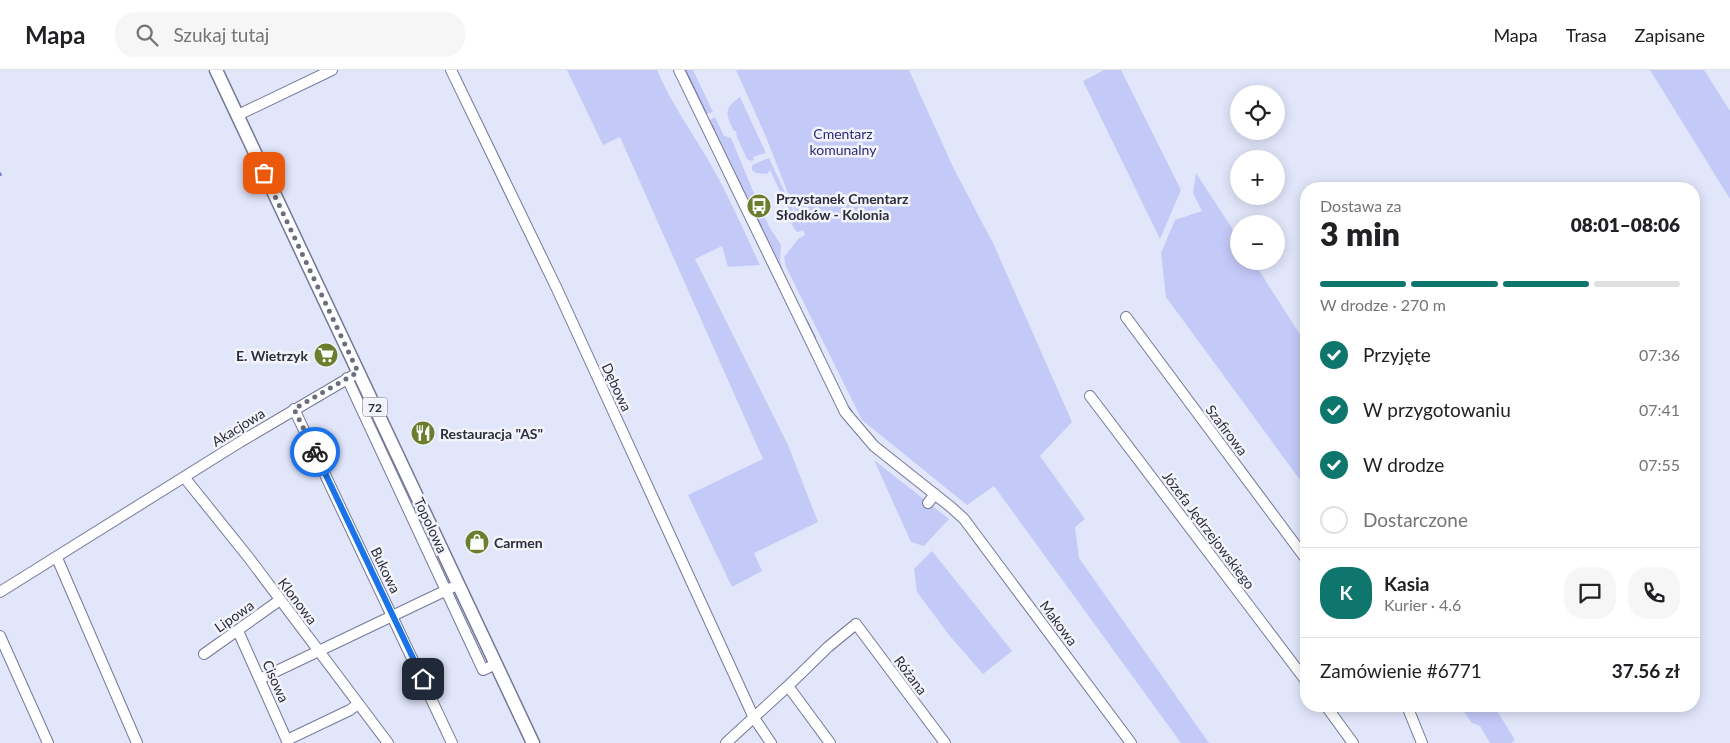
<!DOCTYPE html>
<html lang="pl">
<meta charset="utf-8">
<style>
body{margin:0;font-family:Lato,sans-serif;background:#f6f6f6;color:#202124;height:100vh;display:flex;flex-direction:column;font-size:19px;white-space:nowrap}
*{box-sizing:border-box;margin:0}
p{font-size:16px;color:#757577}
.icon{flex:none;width:28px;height:28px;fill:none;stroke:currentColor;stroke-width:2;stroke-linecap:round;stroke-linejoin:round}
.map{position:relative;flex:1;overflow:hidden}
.panel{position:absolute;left:1300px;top:112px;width:400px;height:530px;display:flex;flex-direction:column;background:#fff;border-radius:20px;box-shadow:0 2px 12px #0003}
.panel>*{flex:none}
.controls{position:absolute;left:1230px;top:15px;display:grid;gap:10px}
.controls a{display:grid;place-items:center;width:55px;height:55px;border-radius:50%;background:#fff;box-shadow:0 2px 12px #0003;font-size:25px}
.pin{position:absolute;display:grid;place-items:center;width:42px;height:42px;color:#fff;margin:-21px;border-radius:10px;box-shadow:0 2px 8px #0006}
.courier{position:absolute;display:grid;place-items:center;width:50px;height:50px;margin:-25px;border:4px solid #1a73e8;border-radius:50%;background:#fff;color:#222;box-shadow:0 1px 6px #0007}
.headline em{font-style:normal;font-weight:800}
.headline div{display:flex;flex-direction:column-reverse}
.headline{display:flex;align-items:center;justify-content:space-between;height:85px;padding:0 20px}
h1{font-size:32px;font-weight:800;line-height:38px}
.bar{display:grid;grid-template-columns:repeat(4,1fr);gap:8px 5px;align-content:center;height:60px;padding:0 20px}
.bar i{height:6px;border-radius:4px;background:#e0e0e0}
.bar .on{background:#0f766e}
.bar p{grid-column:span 4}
.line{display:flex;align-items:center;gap:12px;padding:0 20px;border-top:1px solid #e0e0e0}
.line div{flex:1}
.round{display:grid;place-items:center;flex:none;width:52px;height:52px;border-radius:20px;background:#f6f6f6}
ol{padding:0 20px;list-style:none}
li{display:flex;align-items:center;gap:15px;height:55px}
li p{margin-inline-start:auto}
li .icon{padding:5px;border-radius:50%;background:#0f766e;color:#fff;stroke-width:4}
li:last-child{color:#757577}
li i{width:28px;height:28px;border:2px solid #e0e0e0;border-radius:50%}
header{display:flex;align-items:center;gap:30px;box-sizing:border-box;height:70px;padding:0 25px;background:#fff;border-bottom:1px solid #e0e0e0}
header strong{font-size:24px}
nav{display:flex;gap:28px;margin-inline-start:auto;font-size:18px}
.search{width:350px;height:45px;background:#f6f6f6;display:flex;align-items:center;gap:12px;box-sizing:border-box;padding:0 18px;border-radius:20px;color:#757577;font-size:19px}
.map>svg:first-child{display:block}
.green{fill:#c4caf8}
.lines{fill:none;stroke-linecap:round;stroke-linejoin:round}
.stream{stroke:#7d85c9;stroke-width:2}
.minor-casing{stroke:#747897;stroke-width:12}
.major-casing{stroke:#747897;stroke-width:15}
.minor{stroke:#fff;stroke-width:10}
.major{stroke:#fff;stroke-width:12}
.done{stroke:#6c6e7e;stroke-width:5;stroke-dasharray:0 9}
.route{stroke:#1a73e8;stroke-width:6}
.labels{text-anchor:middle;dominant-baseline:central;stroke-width:5;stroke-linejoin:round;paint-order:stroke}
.shield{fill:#f3f4fb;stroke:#686975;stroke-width:1}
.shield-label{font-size:12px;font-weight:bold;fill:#2c2d3b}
.park-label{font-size:14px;fill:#2d2a7b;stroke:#f3f4fb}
.poi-label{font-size:14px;font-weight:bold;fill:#2c2d3b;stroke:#f3f4fb;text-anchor:start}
.street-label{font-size:14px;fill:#2c2d3b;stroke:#f3f4fb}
</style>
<header>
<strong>Mapa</strong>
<div class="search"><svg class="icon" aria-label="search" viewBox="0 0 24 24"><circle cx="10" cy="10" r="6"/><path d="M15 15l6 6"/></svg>Szukaj tutaj</div>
<nav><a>Mapa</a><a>Trasa</a><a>Zapisane</a></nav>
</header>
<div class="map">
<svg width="1730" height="673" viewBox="0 0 1730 673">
<rect width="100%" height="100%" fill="#e2e6fb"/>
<path class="green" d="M567,0H657C670,31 690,59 707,88C727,122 743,159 760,195L728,197L722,176L695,189L788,375L818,452L754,483L762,501L732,517L688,425L763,389L620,67L603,75Z
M682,0H693L713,42L705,44Z
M736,0H909L954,99L994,175L1072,352L1040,386L1085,449L1075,457L1079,488L1209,673H1181L994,416L967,435L862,350L786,197L784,187L799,168L805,165L803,160L798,162L796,161L787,147L790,143L770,100L767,104L756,103L752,100V96L754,94L769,88L802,159L766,67Z
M1104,0H1121L1181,120L1160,169L1083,11Z
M1650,0H1704L1730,41V129Z
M740,27L766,83L753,87L754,89L752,91L747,89L736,65L737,64L736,61H734C725,44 724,38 740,27Z
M715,47L724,66L731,68L758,133L756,134L758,140H761L770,158L781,175L780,190L783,200H779L708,51Z
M1196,103L1239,169V191H1253L1306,274V418L1166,227L1161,183L1175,150L1202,141L1193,123Z
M874,390L949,449L924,476L911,472Z
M932,481L1012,581L983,604L949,565L917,522L914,499Z
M1460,636H1494L1515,670L1511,673H1490L1480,656L1472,653Z"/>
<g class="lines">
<path class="stream" d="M685,0L706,44
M709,51L714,60
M0,103L1,105
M734,103L761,157
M806,250L815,268
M818,275L821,282
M846,334L852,342"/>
<defs>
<path id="minor" d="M451,0L557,219L754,648L771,673
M679,0L845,342L874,376L952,438L964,449L1131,673
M238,45L332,0
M1126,247L1306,489
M347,308L483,600L496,594
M1090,326L1306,611
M294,339L452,673
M184,407L249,488L388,673
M928,433L935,424
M57,488L137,673
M0,522L240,372L359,302
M238,561L288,673
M0,566L48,673
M204,584L280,530
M260,609L451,518
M788,616L830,673
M1326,636L1353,673
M1407,636L1422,673
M287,670L350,640L358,634
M726,673L788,616L828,577L856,554L945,673"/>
<path id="major" d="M216,0L533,673"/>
</defs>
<use href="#minor" class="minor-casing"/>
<use href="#major" class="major-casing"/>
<use href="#minor" class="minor"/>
<use href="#major" class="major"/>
</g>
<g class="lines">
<path class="done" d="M264,103L358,302L294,339L315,382"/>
<path class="route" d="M315,382L423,609"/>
</g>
<defs>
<symbol id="bus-disc" viewBox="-11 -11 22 22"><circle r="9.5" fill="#6c7e2d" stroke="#f3f4fb"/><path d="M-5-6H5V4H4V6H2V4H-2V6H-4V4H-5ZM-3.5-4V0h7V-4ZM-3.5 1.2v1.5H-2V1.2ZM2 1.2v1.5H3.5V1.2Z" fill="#fff"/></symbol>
<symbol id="supermarket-disc" viewBox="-11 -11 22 22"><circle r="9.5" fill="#6c7e2d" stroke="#f3f4fb"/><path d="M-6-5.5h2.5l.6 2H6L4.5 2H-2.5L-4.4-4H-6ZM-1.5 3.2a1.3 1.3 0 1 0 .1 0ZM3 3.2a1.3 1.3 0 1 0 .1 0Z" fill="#fff"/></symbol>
<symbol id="restaurant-disc" viewBox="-11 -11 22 22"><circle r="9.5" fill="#6c7e2d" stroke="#f3f4fb"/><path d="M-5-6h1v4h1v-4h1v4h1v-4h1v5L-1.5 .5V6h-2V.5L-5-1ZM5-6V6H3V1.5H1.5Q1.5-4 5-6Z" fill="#fff"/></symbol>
<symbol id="shop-disc" viewBox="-11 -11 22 22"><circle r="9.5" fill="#6c7e2d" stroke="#f3f4fb"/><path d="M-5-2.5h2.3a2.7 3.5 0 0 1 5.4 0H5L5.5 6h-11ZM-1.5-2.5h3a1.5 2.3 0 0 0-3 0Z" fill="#fff"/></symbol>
</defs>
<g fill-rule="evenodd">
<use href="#bus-disc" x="745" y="122" width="28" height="28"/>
<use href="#supermarket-disc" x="312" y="271" width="28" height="28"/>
<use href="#restaurant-disc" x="409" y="349" width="28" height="28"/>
<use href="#shop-disc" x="463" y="458" width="28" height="28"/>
</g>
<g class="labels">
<rect class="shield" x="362.5" y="327.5" width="25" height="19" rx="4"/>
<g class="shield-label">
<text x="375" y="337">72</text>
</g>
<g class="park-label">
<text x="843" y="63">Cmentarz<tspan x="843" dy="16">komunalny</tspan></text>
</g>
<g class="poi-label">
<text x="776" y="128">Przystanek Cmentarz<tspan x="776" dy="16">Słodków - Kolonia</tspan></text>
<text x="308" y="285" text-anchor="end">E. Wietrzyk</text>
<text x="440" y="363">Restauracja "AS"</text>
<text x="494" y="472">Carmen</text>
</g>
<g class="street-label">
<text transform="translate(617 317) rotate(65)">Dębowa</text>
<text transform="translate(238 357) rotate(-32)">Akacjowa</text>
<text transform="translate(1227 360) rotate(53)">Szafirowa</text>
<text transform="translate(431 455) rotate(65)">Topolowa</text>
<text transform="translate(1209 460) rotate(53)">Józefa Jędrzejowskiego</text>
<text transform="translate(386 500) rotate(64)">Bukowa</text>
<text transform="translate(298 531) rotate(53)">Klonowa</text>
<text transform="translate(234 546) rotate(-35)">Lipowa</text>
<text transform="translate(1059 553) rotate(53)">Makowa</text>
<text transform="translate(911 605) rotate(53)">Różana</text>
<text transform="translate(276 611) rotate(66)">Cisowa</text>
</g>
</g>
</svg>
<div class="controls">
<a><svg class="icon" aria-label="locate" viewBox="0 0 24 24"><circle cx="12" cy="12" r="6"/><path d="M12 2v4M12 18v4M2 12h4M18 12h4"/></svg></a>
<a>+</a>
<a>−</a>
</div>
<div class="pin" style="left:264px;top:103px;background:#ea580c"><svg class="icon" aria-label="bag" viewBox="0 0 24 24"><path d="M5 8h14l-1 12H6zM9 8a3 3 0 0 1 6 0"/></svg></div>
<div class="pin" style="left:423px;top:609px;background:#1f2937"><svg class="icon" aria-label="home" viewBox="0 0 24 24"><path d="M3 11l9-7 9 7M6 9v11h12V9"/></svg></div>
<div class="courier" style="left:315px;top:382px"><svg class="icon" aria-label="bike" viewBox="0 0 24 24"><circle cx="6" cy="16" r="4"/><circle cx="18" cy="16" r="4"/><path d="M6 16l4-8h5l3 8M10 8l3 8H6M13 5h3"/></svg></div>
<section class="panel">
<div class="headline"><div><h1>3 min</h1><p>Dostawa za</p></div><em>08:01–08:06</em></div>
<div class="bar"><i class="on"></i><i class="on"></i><i class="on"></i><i></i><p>W drodze · 270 m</p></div>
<ol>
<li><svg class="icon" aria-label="check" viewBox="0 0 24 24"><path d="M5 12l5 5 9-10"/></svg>Przyjęte<p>07:36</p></li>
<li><svg class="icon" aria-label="check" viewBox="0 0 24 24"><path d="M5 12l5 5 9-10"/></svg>W przygotowaniu<p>07:41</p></li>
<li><svg class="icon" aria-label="check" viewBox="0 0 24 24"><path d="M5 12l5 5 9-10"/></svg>W drodze<p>07:55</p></li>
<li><i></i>Dostarczone</li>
</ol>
<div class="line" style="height:90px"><b class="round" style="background:#0f766e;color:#fff">K</b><div><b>Kasia</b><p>Kurier · 4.6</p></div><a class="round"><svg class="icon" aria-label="chat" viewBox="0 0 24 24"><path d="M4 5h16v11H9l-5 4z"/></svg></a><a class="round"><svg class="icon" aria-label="phone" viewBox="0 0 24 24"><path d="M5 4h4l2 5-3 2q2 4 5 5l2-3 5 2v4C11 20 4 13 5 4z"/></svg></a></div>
<div class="line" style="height:65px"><div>Zamówienie #6771</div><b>37.56 zł</b></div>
</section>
</div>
